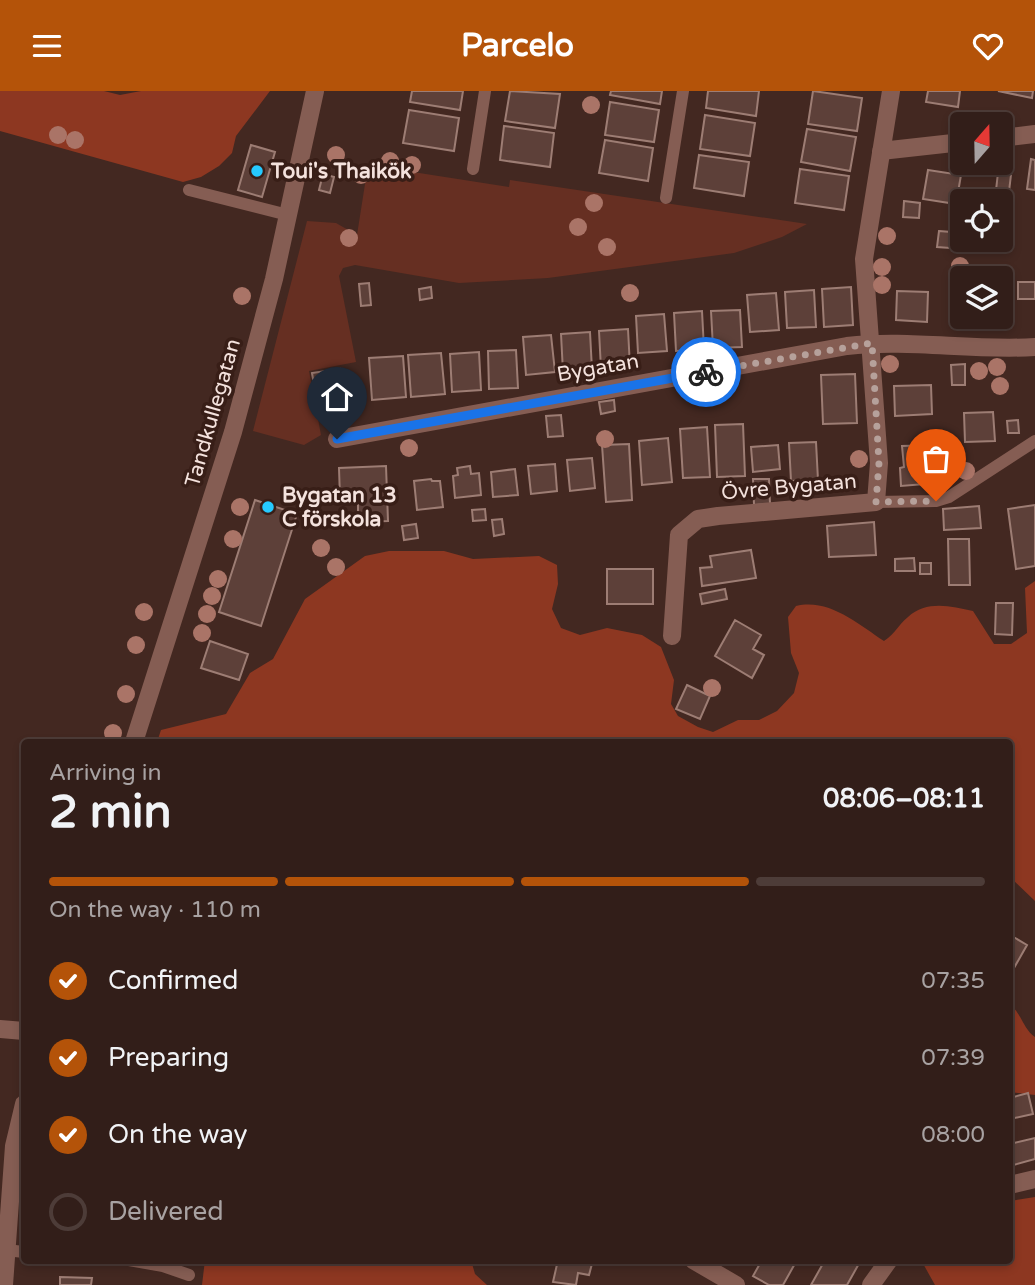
<!DOCTYPE html>
<meta charset="utf-8">
<style>
body{margin:0;font-family:"Varela Round",sans-serif;background:#3d2b26;color:#f1f3f6;height:100vh;display:flex;flex-direction:column;font-size:26px;white-space:nowrap}
*{box-sizing:border-box;margin:0}
p{font-size:23px;color:#a8a2a2}
.icon{flex:none;width:38px;height:38px;fill:none;stroke:currentColor;stroke-width:2;stroke-linecap:round;stroke-linejoin:round}
.map{position:relative;flex:1;overflow:hidden}
.drawer{position:absolute;left:21px;top:648px;width:992px;height:525px;display:flex;flex-direction:column;background:#321e19;border-radius:7px;box-shadow:0 4px 10px #0003,0 0 0 2px #4d3c38}
.drawer>*{flex:none}
.needle{width:46px;rotate:20deg}
.buttons{position:absolute;left:950px;top:21px;display:grid;gap:14px}
.buttons a{display:grid;place-items:center;width:63px;height:63px;border-radius:7px;background:#321e19;box-shadow:0 4px 10px #0003,0 0 0 2px #4d3c38;font-size:35px}
.pin{position:absolute;display:grid;place-items:center;width:60px;height:60px;color:#fff;margin:-72px -30px;border-radius:50% 50% 50% 0;rotate:-45deg;box-shadow:0 0 7px #0007}
.pin .icon{rotate:45deg}
.courier{position:absolute;display:grid;place-items:center;width:70px;height:70px;margin:-35px;border:5px solid #1a73e8;border-radius:50%;background:#fff;color:#222;box-shadow:0 2px 9px #0007}
.overview em{font-style:normal;font-weight:800}
.overview div{display:flex;flex-direction:column-reverse}
.overview{display:flex;align-items:center;justify-content:space-between;height:119px;padding:0 28px}
h1{font-size:46px;font-weight:800;line-height:52px}
.bar{display:grid;grid-template-columns:repeat(4,1fr);gap:10px 7px;align-content:center;height:84px;padding:0 28px}
.bar i{height:9px;border-radius:5px;background:#4d3c38}
.bar .selected{background:#b45309}
.bar p{grid-column:span 4}
ol{padding:0 28px;list-style:none}
li{display:flex;align-items:center;gap:21px;height:77px}
li p{margin-inline-start:auto}
li .icon{padding:7px;border-radius:50%;background:#b45309;color:#fff;stroke-width:4}
li:last-child{color:#a8a2a2}
li i{width:38px;height:38px;border:4px solid #4d3c38;border-radius:50%}
header{display:flex;justify-content:space-between;align-items:center;height:91px;padding:0 28px;background:#b45309;color:#fff;font-size:32px;font-weight:800}
.map>svg:first-child{display:block}
.green{fill:#662f22}
.forest{fill:#8d3721}
.building{fill:#5d4039;stroke:#9d7d74;stroke-width:2}
.lines{fill:none;stroke-linecap:round;stroke-linejoin:round}
.lane{stroke:#855d53;stroke-width:12}
.street{stroke:#855d53;stroke-width:18}
.tree{fill:#aa7467}
.done{stroke:#b6a19b;stroke-width:7;stroke-dasharray:0 12.6}
.route{stroke:#1a73e8;stroke-width:9}
.poi-dot{fill:#26c9fe;stroke:#381e17;stroke-width:2.5}
.labels{text-anchor:middle;dominant-baseline:central;stroke-width:7;stroke-linejoin:round;paint-order:stroke}
.poi-label{font-size:21px;font-weight:bold;fill:#f4e2dd;stroke:#381e17;text-anchor:start}
.street-label{font-size:21px;fill:#f4e2dd;stroke:#381e17}
</style>
<header><svg class="icon" aria-label="menu" viewBox="0 0 24 24"><path d="M4 6h16M4 12h16M4 18h16"/></svg>Parcelo<svg class="icon" aria-label="heart" viewBox="0 0 24 24"><path d="M12 20l-8-8c-3-5 5-10 8-4 3-6 11-1 8 4z"/></svg></header>
<div class="map">
<svg width="1035" height="1194" viewBox="0 0 1035 1194">
<rect width="100%" height="100%" fill="#432821"/>
<path class="green" d="M368,74L509,96L510,89L807,133L782,146L734,162L548,187L459,192L355,174L343,177L339,185L356,271L309,280L321,344L304,354L253,340L307,130L336,132L357,144Z"/>
<path class="forest" d="M0,0H104L120,4L141,0H270L236,45L232,62L219,75L201,86L183,91L0,40Z
M389,460H444L473,468L539,465L557,474L558,493L552,518L561,537L580,544L607,537L642,544L661,556L674,589L671,613L678,625L698,636L713,641L738,629H759L777,620L794,602L799,582L791,562L788,526L796,515C829,507 858,533 884,550C896,542 898,534 908,526C926,509 951,515 973,520L994,553H1011L1027,542L1025,497L1035,490V810L1010,786V651H157L161,639L226,623L250,582L273,568L305,508L365,465Z
M1010,914C1021,921 1023,938 1035,946V1004L1010,1001Z
M1035,1106V1194H935L921,1169H1010V1110Z
M205,1169H471L475,1183L487,1194H202Z"/>
<path class="building" d="M412,0H463L460,19L410,11Z
M510,0L560,3L555,37L505,30Z
M611,0H662L660,13L610,4Z
M708,0H759L756,25L706,17Z
M813,0L862,7L857,40L808,33Z
M928,0H960L958,16L926,11Z
M998,0H1033L1032,7Z
M610,11L659,19L654,51L605,44Z
M409,19L459,27L454,60L403,52Z
M705,24L755,32L750,65L700,58Z
M504,35L554,42L550,76L500,69Z
M807,38L856,46L850,80L801,71Z
M605,49L653,57L648,90L599,82Z
M251,54L275,61L262,106L238,99Z
M699,64L749,71L744,105L694,97Z
M1031,68L1035,69V99L1027,98Z
M999,73L1012,75L1008,109L995,108Z
M800,78L849,85L844,119L795,112Z
M928,79L961,84L956,113L923,108Z
M323,83L334,86L330,102L319,99Z
M904,110L920,112L919,127L903,126Z
M939,140L951,141L950,157L937,156Z
M1018,191H1035V208H1018Z
M369,192L371,214L361,215L359,193Z
M431,196L432,207L420,209L419,198Z
M851,196L853,234L824,236L822,198Z
M814,199L816,236L787,237L785,201Z
M897,200L928,201L927,231L896,229Z
M776,202L779,239L750,241L747,204Z
M1001,204H1006V234L975,233V226H1001Z
M740,219L742,256L713,257L711,220Z
M702,220L704,258L676,260L674,222Z
M664,223L667,260L638,262L636,225Z
M628,238L630,276L601,278L599,240Z
M590,241L592,279L563,281L561,243Z
M551,244L555,281L526,284L523,246Z
M516,259L518,297L489,298L488,260Z
M479,261L481,299L452,301L450,263Z
M441,262L445,303L411,306L408,264Z
M403,265L406,306L372,309L369,267Z
M965,273V294H952L951,274Z
M340,278L344,301L316,305L312,282Z
M855,283L857,332L823,333L821,284Z
M931,294L932,323L895,325L894,295Z
M614,309L615,320L601,323L599,311Z
M993,321L995,350L965,351L964,322Z
M561,324L563,345L548,346L546,325Z
M1018,329L1019,342H1008L1007,330Z
M743,333L745,385L717,386L715,334Z
M707,336L710,386L683,387L680,338Z
M668,347L672,391L642,394L639,350Z
M816,351L818,389L791,390L789,352Z
M629,353L632,409L606,411L602,354Z
M778,354L780,378L753,381L751,356Z
M934,354L937,392L901,395L900,377L904,376L902,355Z
M592,367L595,397L570,400L567,369Z
M555,373L557,400L531,403L528,375Z
M386,375L388,430L358,431V412L346,413L340,407L339,377Z
M470,375L471,383L479,382L481,404L455,407L453,385L458,384L457,377Z
M515,378L518,404L493,406L491,381Z
M431,388L432,390H440L443,416L417,419L414,390Z
M753,388H769L770,413L754,414Z
M255,409L297,423L261,535L219,521Z
M1035,414V475L1016,478L1008,418Z
M979,415L981,437L944,439L943,418Z
M485,418L486,429L473,430L472,419Z
M502,428L504,443L494,445L492,429Z
M874,431L876,464L829,466L827,435Z
M416,433L418,447L404,449L402,435Z
M948,448H969L970,494H949Z
M751,459L756,487L702,495L700,477L712,476L710,465Z
M914,467L915,480H895V468Z
M920,472H931V483H920Z
M607,478H653V513H607Z
M725,498L727,508L702,513L700,503Z
M996,512H1013L1012,544L995,543Z
M735,529L761,544L753,558L764,564L752,587L715,565Z
M210,550L248,563L239,589L201,577Z
M687,594L710,605L700,628L676,618Z
M1010,844L1027,854L1010,884Z
M1028,1002L1033,1023L1010,1028V1007Z
M1035,1047V1068L1010,1075V1053Z
M558,1169H593L589,1184L578,1182L576,1194L553,1191Z
M762,1169H797L783,1194H769L753,1185Z
M825,1169H861L847,1194H811Z
M60,1186L92,1187L91,1194H60Z"/>
<g class="lines">
<path class="lane" d="M473,78L485,0
M189,99L288,124
M666,107L683,0
M876,411L936,410L949,406L1035,350
M6,1159L24,1161
M129,1169L163,1175L189,1184"/>
<path class="street" d="M1001,47L1035,43
M881,60L962,51
M337,348L847,255C909,248 972,260 1035,256
M672,545L679,444L698,428L718,425L876,411L879,372L864,168L891,0
M134,651L233,341L274,188L315,0
M0,938L24,940
M1010,1094L1035,1088
M693,1169L736,1194
M4,1194L14,1055L24,1013
M871,1194L889,1169"/>
</g>
<g class="tree">
<circle cx="591" cy="14" r="9"/>
<circle cx="58" cy="44" r="9"/>
<circle cx="75" cy="49" r="9"/>
<circle cx="336" cy="64" r="9"/>
<circle cx="390" cy="70" r="9"/>
<circle cx="412" cy="74" r="9"/>
<circle cx="361" cy="84" r="9"/>
<circle cx="594" cy="112" r="9"/>
<circle cx="578" cy="136" r="9"/>
<circle cx="887" cy="145" r="9"/>
<circle cx="349" cy="147" r="9"/>
<circle cx="607" cy="156" r="9"/>
<circle cx="960" cy="175" r="9"/>
<circle cx="882" cy="176" r="9"/>
<circle cx="882" cy="194" r="9"/>
<circle cx="630" cy="202" r="9"/>
<circle cx="242" cy="205" r="9"/>
<circle cx="890" cy="273" r="9"/>
<circle cx="997" cy="276" r="9"/>
<circle cx="979" cy="280" r="9"/>
<circle cx="1000" cy="295" r="9"/>
<circle cx="605" cy="348" r="9"/>
<circle cx="409" cy="357" r="9"/>
<circle cx="859" cy="368" r="9"/>
<circle cx="966" cy="380" r="9"/>
<circle cx="240" cy="416" r="9"/>
<circle cx="233" cy="448" r="9"/>
<circle cx="321" cy="457" r="9"/>
<circle cx="336" cy="476" r="9"/>
<circle cx="218" cy="488" r="9"/>
<circle cx="212" cy="505" r="9"/>
<circle cx="144" cy="521" r="9"/>
<circle cx="207" cy="523" r="9"/>
<circle cx="202" cy="542" r="9"/>
<circle cx="136" cy="554" r="9"/>
<circle cx="712" cy="597" r="9"/>
<circle cx="126" cy="603" r="9"/>
<circle cx="113" cy="642" r="9"/>
</g>
<g class="lines">
<path class="done" d="M706,281L872,252L879,372L876,411L936,410"/>
<path class="route" d="M337,348L706,281"/>
</g>
<g class="poi-dot">
<circle cx="257" cy="80" r="7"/>
<circle cx="268" cy="416" r="7"/>
</g>
<g class="labels">
<g class="poi-label">
<text x="271" y="80">Toui's Thaikök</text>
<text x="282" y="404">Bygatan 13<tspan x="282" dy="24">C förskola</tspan></text>
</g>
<g class="street-label">
<text transform="translate(598 277) rotate(-10)">Bygatan</text>
<text transform="translate(213 322) rotate(-74)">Tandkullegatan</text>
<text transform="translate(789 396) rotate(-5)">Övre Bygatan</text>
</g>
</g>
</svg>
<div class="buttons">
<a><svg class="needle" viewBox="-14 -14 28 28"><path d="M0-13l5 13h-10z" fill="#e53935"/><path d="M0 13l5-13h-10z" fill="#a8a2a2"/></svg></a>
<a><svg class="icon" aria-label="locate" viewBox="0 0 24 24"><circle cx="12" cy="12" r="6"/><path d="M12 2v4M12 18v4M2 12h4M18 12h4"/></svg></a>
<a><svg class="icon" aria-label="layers" viewBox="0 0 24 24"><path d="M12 4l9 5-9 5-9-5zM3 14l9 5 9-5"/></svg></a>
</div>
<div class="pin" style="left:936px;top:410px;background:#ea580c"><svg class="icon" aria-label="bag" viewBox="0 0 24 24"><path d="M5 8h14l-1 12H6zM9 8a3 3 0 0 1 6 0"/></svg></div>
<div class="pin" style="left:337px;top:348px;background:#1f2937"><svg class="icon" aria-label="home" viewBox="0 0 24 24"><path d="M3 11l9-7 9 7M6 9v11h12V9"/></svg></div>
<div class="courier" style="left:706px;top:281px"><svg class="icon" aria-label="bike" viewBox="0 0 24 24"><circle cx="6" cy="16" r="4"/><circle cx="18" cy="16" r="4"/><path d="M6 16l4-8h5l3 8M10 8l3 8H6M13 5h3"/></svg></div>
<section class="drawer">
<div class="overview"><div><h1>2 min</h1><p>Arriving in</p></div><em>08:06–08:11</em></div>
<div class="bar"><i class="selected"></i><i class="selected"></i><i class="selected"></i><i></i><p>On the way · 110 m</p></div>
<ol>
<li><svg class="icon" aria-label="check" viewBox="0 0 24 24"><path d="M5 12l5 5 9-10"/></svg>Confirmed<p>07:35</p></li>
<li><svg class="icon" aria-label="check" viewBox="0 0 24 24"><path d="M5 12l5 5 9-10"/></svg>Preparing<p>07:39</p></li>
<li><svg class="icon" aria-label="check" viewBox="0 0 24 24"><path d="M5 12l5 5 9-10"/></svg>On the way<p>08:00</p></li>
<li><i></i>Delivered</li>
</ol>
</section>
</div>
